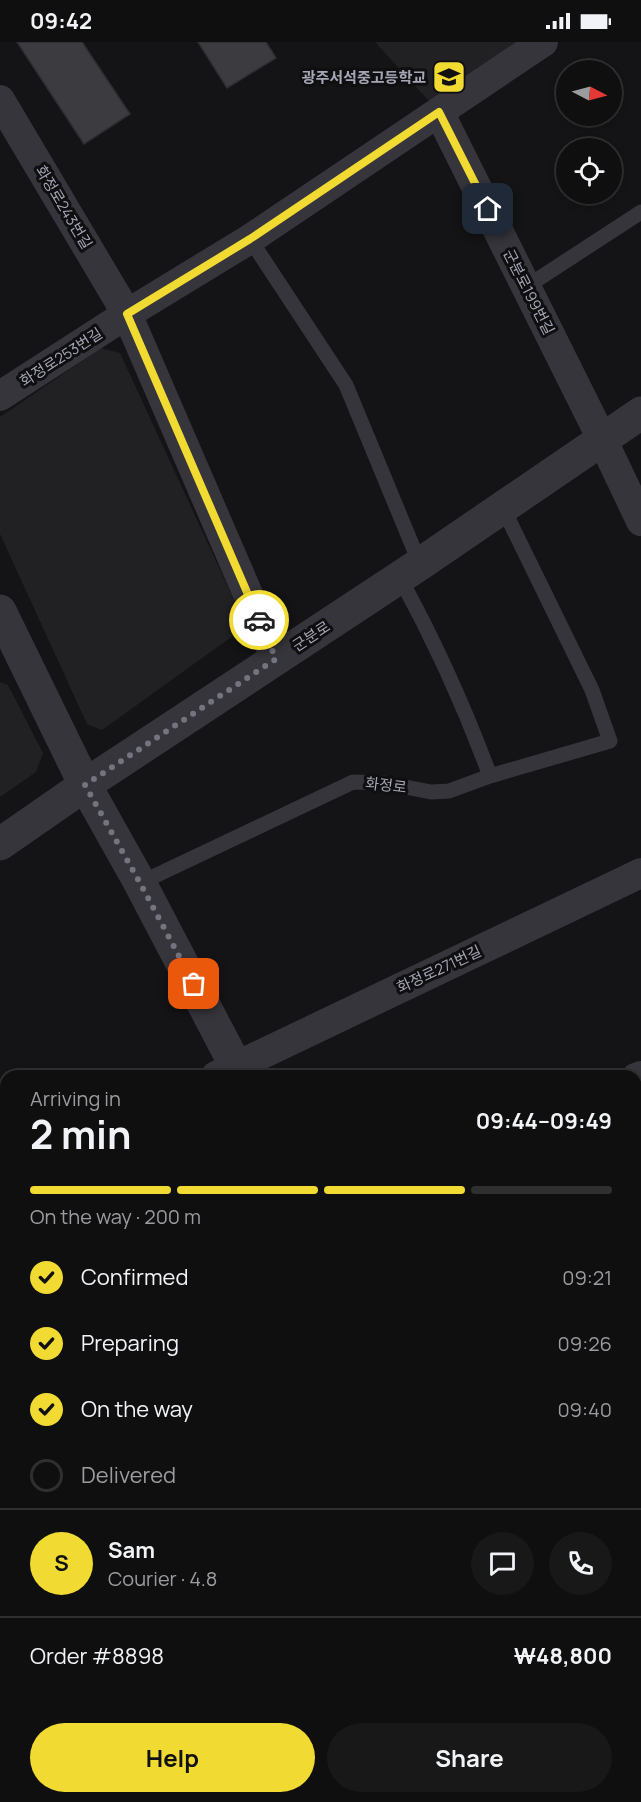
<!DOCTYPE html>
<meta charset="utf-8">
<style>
body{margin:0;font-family:Manrope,"Noto Sans KR",sans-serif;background:#181819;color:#f1f3f6;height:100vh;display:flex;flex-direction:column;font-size:22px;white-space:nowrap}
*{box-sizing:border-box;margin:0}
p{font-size:20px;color:#9b9c9f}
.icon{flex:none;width:33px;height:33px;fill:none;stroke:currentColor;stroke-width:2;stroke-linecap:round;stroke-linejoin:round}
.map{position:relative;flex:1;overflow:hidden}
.details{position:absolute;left:0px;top:1028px;width:642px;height:734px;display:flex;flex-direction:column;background:#0f0f10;border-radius:18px 18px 0 0;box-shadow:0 3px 9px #0003,0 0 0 2px #2f2f30}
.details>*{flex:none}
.needle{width:39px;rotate:96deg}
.controls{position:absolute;left:556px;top:18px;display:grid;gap:12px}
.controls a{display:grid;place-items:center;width:66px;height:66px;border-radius:50%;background:#0f0f10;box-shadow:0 3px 9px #0003,0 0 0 2px #2f2f30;font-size:30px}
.pin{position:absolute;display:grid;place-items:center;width:51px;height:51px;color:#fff;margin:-26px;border-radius:12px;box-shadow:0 3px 9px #0006}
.courier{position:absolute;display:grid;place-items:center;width:60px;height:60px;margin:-30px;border:4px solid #f1da31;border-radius:50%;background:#fff;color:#222;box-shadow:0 2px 8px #0007}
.summary em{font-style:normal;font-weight:700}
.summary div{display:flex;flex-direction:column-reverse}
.summary{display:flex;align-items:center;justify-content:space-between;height:102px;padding:0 30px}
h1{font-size:39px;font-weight:700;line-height:45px}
.bar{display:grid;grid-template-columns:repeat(4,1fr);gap:9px 6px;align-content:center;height:72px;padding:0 30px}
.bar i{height:8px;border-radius:4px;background:#2f2f30}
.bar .active{background:#f1da31}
.bar p{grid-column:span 4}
.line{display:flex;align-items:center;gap:15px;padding:0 30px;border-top:2px solid #2f2f30}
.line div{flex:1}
.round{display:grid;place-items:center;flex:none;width:63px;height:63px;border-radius:32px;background:#181819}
ol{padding:0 30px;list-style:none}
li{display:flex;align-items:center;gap:18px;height:66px}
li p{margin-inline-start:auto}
li .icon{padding:6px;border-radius:50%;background:#f1da31;color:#111;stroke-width:4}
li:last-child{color:#9b9c9f}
li i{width:33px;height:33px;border:3px solid #2f2f30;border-radius:50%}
.primary-button{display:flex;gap:12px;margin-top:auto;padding:12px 30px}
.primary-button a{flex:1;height:69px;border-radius:36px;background:#f1da31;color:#111;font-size:24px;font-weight:700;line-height:69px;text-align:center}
.primary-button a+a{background:#181819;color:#f1f3f6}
.status{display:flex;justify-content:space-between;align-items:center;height:42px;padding:0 30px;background:#0f0f10;direction:ltr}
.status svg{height:16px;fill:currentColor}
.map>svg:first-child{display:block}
.built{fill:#212023}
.green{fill:#1e2620}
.building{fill:#3c3b40;stroke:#2f2e32;stroke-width:1.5}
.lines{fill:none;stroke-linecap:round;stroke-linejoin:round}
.service{stroke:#35353b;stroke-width:15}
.minor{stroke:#35353b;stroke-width:30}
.tertiary{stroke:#35353b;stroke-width:33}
.primary{stroke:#51515a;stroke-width:33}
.done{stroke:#73747e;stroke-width:6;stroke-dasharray:0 10.8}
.route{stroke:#f1da31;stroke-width:8}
.labels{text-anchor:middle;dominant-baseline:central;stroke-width:6;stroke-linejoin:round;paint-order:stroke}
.poi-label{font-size:15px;font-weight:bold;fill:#a6a7b6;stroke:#0f0f11;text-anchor:end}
.street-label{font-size:15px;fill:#a6a7b6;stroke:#0f0f11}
</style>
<div class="status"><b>09:42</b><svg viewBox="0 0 49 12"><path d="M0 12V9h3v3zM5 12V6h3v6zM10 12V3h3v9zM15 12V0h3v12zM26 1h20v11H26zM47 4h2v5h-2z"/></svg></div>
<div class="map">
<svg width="641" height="1760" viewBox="0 0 641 1760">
<rect width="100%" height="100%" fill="#141416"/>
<path class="built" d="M375,0H543L439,70Z
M101,306L120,311L240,571L237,591L102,688L87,682L0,492V375Z
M0,640L8,643L43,711L36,730L0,755Z"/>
<path class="green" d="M6,1364V1532L0,1519V1367Z"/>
<path class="building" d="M17,0H82L130,72L84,102Z
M198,0H266L276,16L227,46Z"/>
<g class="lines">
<path class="service" d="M250,197L346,343L420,522
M526,245L641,170
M400,536C435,600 465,666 490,734
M140,841L353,740L385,741L431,750L449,749L490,734L610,699L592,648L503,466"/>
<path class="minor" d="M0,58L127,272L276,617
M439,70L602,397L641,479
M0,354L127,272L250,197L543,0
M216,1034L641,831
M636,1036L641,1034
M0,1147L6,1144
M636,1255L641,1252
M0,1350L6,1347
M0,1568L6,1565"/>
<path class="tertiary" d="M0,569L85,743L140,841L241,1034
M0,802L85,743L420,522L641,371
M586,1755L589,1760"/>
<path class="primary" d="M636,1552L641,1550
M636,1613L641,1611
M207,1760L217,1755
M337,1760L347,1755"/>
</g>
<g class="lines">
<path class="done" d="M194,942L140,841L85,743L276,617L259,578"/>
<path class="route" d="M259,578L127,272L250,197L439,70L488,167"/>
</g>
<defs>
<symbol id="school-square" viewBox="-11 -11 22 22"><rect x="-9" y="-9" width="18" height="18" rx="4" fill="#f1da31" stroke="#0f0f11"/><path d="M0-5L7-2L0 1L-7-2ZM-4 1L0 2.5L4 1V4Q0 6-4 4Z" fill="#111"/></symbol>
</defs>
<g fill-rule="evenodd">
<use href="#school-square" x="430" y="16" width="38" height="38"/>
</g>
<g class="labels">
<g class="poi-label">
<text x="426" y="35">광주서석중고등학교</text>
</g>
<g class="street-label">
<text transform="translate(64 165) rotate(59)">화정로243번길</text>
<text transform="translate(529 250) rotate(63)">군분로199번길</text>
<text transform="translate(61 315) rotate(-33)">화정로253번길</text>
<text transform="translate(311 594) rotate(-33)">군분로</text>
<text transform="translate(386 743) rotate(7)">화정로</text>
<text transform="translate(439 927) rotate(-25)">화정로271번길</text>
</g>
</g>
</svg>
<div class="controls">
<a><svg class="needle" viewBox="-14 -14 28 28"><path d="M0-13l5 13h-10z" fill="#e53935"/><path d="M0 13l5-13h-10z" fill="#9b9c9f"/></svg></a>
<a><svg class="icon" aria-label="locate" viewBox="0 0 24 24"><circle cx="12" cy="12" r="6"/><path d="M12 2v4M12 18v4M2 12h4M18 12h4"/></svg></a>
</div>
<div class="pin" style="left:194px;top:942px;background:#ea580c"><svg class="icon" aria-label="bag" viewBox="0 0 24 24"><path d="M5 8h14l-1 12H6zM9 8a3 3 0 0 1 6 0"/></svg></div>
<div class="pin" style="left:488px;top:167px;background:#1f2937"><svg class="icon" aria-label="home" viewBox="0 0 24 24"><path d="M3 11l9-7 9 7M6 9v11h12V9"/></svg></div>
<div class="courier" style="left:259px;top:578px"><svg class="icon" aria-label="car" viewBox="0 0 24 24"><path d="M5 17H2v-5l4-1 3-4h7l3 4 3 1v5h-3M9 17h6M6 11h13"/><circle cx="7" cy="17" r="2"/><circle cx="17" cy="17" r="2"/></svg></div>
<section class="details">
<div class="summary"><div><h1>2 min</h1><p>Arriving in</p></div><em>09:44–09:49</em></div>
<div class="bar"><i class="active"></i><i class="active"></i><i class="active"></i><i></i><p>On the way · 200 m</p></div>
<ol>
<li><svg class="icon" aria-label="check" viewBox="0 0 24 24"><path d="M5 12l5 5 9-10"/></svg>Confirmed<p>09:21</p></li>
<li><svg class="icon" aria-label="check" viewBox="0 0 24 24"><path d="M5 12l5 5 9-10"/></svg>Preparing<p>09:26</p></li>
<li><svg class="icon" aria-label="check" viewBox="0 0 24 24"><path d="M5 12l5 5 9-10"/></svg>On the way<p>09:40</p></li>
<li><i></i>Delivered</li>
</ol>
<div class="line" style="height:108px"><b class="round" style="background:#f1da31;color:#111">S</b><div><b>Sam</b><p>Courier · 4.8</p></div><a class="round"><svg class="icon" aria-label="chat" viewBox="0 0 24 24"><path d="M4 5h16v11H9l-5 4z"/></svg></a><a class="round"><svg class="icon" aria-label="phone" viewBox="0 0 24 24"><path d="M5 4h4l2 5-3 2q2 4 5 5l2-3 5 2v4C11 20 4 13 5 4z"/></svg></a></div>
<div class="line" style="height:78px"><div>Order #8898</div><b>₩48,800</b></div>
<div class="primary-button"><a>Help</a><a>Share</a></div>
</section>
</div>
